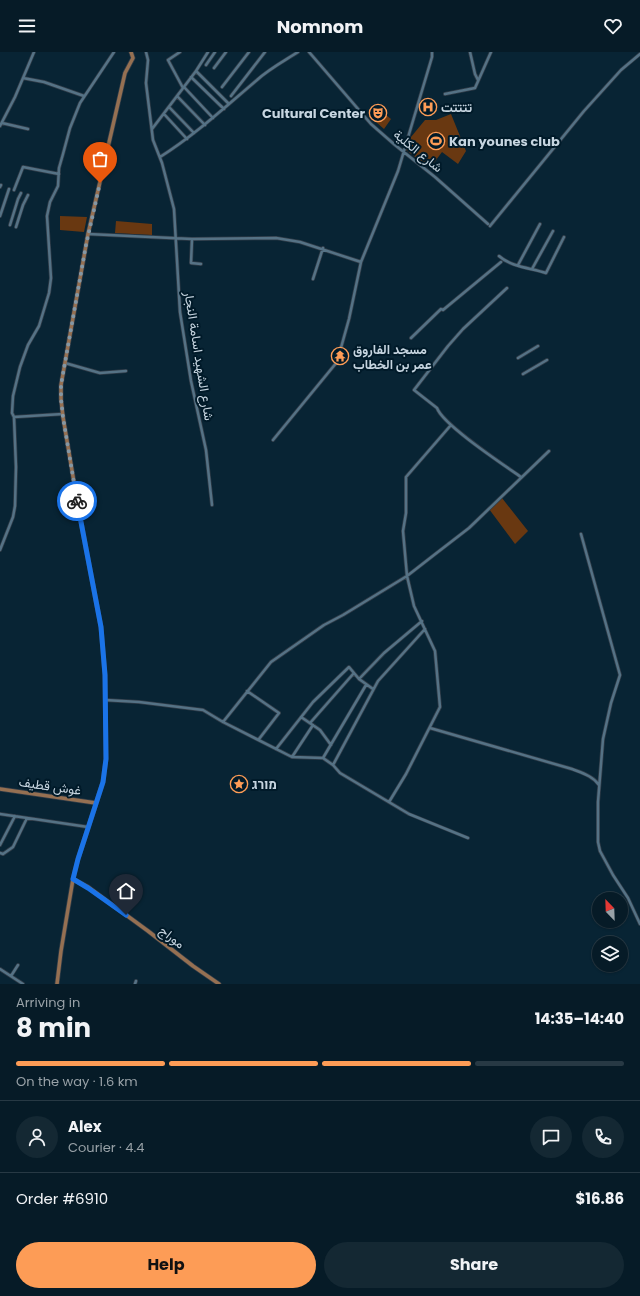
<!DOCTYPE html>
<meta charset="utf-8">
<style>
body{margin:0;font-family:Poppins,Vazirmatn,Heebo,sans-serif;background:#142833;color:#f1f3f6;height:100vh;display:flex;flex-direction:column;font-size:15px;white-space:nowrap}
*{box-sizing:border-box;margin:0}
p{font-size:13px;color:#98a1a7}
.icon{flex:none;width:22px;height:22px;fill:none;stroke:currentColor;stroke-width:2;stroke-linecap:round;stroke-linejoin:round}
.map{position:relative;height:932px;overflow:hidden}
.panel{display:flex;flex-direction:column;background:#061b27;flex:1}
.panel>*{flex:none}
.needle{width:26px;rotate:337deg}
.controls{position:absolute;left:592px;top:840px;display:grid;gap:8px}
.controls a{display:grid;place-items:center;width:36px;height:36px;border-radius:50%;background:#061b27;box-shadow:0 1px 3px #0004,0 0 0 1px #273944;font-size:20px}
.pin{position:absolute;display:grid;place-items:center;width:34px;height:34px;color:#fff;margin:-41px -17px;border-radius:50% 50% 50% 0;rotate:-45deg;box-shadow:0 0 4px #0007}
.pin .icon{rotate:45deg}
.courier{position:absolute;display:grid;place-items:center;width:40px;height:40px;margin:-20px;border:3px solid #1a73e8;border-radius:50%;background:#fff;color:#222;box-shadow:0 1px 5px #0007}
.summary em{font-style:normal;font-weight:700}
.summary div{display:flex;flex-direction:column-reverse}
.summary{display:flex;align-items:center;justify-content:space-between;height:68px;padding:0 16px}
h1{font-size:26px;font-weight:700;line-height:30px}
.bar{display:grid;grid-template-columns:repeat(4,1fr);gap:6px 4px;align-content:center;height:48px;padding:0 16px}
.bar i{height:5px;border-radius:3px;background:#273944}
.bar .current{background:#fd9c56}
.bar p{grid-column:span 4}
.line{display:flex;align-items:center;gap:10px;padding:0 16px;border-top:1px solid #273944}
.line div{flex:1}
.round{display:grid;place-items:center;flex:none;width:42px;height:42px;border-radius:21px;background:#142833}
.primary-button{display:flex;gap:8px;margin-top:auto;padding:8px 16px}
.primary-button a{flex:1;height:46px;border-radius:24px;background:#fd9c56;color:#111;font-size:16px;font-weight:700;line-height:46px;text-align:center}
.primary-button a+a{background:#142833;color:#f1f3f6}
header{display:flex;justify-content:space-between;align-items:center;height:52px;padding:0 16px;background:#061b27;font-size:18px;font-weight:700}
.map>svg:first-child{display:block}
.green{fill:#693811}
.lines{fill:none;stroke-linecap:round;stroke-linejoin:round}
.minor-casing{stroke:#303c48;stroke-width:4}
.major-casing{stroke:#303c48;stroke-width:5}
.minor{stroke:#557285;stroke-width:2.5}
.major{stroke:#957052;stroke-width:3.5}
.done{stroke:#8497a4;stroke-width:4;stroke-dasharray:0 7.2}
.route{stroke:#1a73e8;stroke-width:5}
.labels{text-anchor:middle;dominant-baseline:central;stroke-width:4;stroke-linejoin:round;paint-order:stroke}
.poi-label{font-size:13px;font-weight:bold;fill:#c6d5e0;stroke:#001a29;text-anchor:start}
.street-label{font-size:13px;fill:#c6d5e0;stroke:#001a29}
</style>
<header><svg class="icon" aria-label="menu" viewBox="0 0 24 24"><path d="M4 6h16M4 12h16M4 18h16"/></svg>Nomnom<svg class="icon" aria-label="heart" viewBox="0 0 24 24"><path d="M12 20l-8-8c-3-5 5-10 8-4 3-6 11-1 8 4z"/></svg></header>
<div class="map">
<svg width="640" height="932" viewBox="0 0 640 932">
<rect width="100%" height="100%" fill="#082434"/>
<path class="green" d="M451,62L466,99L458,112L442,100L430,116L406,98V94L411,86V85L425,68H436Z
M384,63H386L391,67L384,77L376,70Z
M60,164L87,165L84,180L60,178Z
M116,169L152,172V183L115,181Z
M502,446L528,479L515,492L489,457Z"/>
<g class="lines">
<defs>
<path id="minor" d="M146,0L148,8L146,31L153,88L162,111L174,157L180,260L191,329L206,398L212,453
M180,0L168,8L183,36
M309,0L371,72L395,93L435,125L488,172
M470,0L475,22L478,28
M206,13L215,0
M214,16L226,0
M196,19L208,0
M191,25L224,57
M23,26L44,30L84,44
M184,35L213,66
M222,35L249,0
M445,42L475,36L491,0
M177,44L205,73
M231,44L265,0
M169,55L194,81
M164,62L187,87
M2,71L28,77
M0,74L15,45L34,0
M152,77L196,19L229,52
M160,105C195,83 225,55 257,28C269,17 284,9 298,0
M0,135L1,133
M14,138L23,115L59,122
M0,164L9,137
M10,173L18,147L21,141
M490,174L584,59L621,18L640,2
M16,175L23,153L28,143
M88,182L192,187L276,186L300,190L361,210
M192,187L191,211L201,212
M499,204C511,215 531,216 546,221L564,185
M518,213L540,172
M532,217L553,179
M313,227L323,196
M507,236L463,277L448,294L414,338L437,356C443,373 504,413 521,425
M411,286L441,257L443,258L501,210
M518,306L538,294
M65,311L100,321L126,319
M523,322L547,308
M14,365L63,362
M273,388L337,310L349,267L361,210L398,119L432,5V0
M581,482L620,623L611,651L603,687L598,750V790L600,799L613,823L628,846L640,872
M0,498L13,465L15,454L16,415L14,365L12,361L13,344L20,315L28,293L39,274L49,241L51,226L47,164L50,150L58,134L59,116L63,102L70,76L80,51L114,0
M359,627L384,601L422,569
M247,639L279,661L259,687
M105,648L139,650L203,658L223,670L292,705L323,706L333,713L340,721L409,762L468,786
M301,665L320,678L331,693
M223,670L271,610L324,573L343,563L407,524L434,503L469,476L549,399
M310,671L354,621
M430,676L572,717C582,721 593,724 599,733
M276,697L313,650L349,615L359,627L373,637
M292,705L313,673
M323,706L366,633
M333,713L378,629L425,577
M389,750L406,722L440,655L435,599L414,554L407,524L403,479L406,461V425L451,373
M0,762L88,775
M0,793L15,764
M0,801L3,802L13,795L27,766
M0,917L23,932
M11,924L18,913
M135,932L136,929"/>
<path id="major" d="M0,737L96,751
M73,827L88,835L148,879L193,914L219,932
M57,932L61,899L73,827L78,807L103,730L106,707L105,623L101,575L78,454L63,365L61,347V333L88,182L125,21L133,6L131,0"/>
</defs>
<use href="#minor" class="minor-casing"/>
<use href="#major" class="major-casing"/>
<use href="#minor" class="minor"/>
<use href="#major" class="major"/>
</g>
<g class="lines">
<path class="done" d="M77,449L63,365L61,347V333L86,193L100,131"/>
<path class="route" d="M77,449L101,575L105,623L106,707L103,730L78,807L73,827L88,836L126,863"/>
</g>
<defs>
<symbol id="hospital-ring" viewBox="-11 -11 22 22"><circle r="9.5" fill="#001a29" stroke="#fd9c56" stroke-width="1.5"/><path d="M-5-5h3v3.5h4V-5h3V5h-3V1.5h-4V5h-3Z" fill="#fd9c56"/></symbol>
<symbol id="theatre-ring" viewBox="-11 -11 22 22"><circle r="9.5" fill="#001a29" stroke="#fd9c56" stroke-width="1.5"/><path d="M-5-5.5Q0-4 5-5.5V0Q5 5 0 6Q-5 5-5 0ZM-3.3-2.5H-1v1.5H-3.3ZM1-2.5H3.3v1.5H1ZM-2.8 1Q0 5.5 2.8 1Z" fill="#fd9c56"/></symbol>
<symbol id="stadium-ring" viewBox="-11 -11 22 22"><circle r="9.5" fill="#001a29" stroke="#fd9c56" stroke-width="1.5"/><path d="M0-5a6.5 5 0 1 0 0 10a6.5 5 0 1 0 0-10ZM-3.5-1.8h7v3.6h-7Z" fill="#fd9c56"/></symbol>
<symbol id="temple-ring" viewBox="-11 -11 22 22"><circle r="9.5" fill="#001a29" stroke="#fd9c56" stroke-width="1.5"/><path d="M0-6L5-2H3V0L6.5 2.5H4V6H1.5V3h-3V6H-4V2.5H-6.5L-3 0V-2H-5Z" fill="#fd9c56"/></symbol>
<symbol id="sight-ring" viewBox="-11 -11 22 22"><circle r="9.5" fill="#001a29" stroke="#fd9c56" stroke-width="1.5"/><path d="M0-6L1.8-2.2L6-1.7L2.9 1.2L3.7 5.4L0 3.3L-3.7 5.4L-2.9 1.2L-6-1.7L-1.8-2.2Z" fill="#fd9c56"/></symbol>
</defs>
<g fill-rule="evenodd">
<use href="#hospital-ring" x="418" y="45" width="20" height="20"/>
<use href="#theatre-ring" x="368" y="51" width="20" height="20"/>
<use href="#stadium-ring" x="426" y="79" width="20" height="20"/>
<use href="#temple-ring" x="330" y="294" width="20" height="20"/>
<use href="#sight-ring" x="229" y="722" width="20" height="20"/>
</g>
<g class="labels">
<g class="poi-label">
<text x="441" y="55">تتتتت</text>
<text x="365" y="61" text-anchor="end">Cultural Center</text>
<text x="449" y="89">Kan younes club</text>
<text x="353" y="297">مسجد الفاروق<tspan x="353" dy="15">عمر بن الخطاب</tspan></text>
<text x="252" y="732">מורג</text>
</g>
<g class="street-label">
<text transform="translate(418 99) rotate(39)">شارع الكلية</text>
<text transform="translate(199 304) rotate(81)">شارع الشهيد اسامة النجار</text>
<text transform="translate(50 734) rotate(8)">غوش قطيف</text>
<text transform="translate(172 885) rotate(38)">موراج</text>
</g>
</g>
</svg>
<div class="controls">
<a><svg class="needle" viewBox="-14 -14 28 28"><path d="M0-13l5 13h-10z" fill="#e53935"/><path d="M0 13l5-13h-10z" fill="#98a1a7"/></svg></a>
<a><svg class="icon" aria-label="layers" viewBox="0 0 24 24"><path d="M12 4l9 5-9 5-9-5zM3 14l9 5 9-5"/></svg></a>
</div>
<div class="pin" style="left:100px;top:131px;background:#ea580c"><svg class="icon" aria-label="bag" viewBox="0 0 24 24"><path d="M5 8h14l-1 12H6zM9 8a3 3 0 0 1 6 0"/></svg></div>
<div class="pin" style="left:126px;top:863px;background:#1f2937"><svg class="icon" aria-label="home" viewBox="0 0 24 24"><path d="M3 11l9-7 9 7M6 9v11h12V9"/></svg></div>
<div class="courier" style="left:77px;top:449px"><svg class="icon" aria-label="bike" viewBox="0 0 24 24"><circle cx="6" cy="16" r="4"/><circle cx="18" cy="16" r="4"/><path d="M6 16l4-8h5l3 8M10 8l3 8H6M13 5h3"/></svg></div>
</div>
<section class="panel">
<div class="summary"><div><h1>8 min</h1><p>Arriving in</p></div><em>14:35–14:40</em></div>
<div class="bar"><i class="current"></i><i class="current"></i><i class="current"></i><i></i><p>On the way · 1.6 km</p></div>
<div class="line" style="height:72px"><a class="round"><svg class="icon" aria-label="person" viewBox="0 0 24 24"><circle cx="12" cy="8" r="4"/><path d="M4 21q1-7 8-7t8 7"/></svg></a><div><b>Alex</b><p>Courier · 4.4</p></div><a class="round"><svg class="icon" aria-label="chat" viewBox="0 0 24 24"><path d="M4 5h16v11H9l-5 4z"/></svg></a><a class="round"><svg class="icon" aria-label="phone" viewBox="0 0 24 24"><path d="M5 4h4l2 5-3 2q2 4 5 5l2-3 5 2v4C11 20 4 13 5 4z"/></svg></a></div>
<div class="line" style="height:52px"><div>Order #6910</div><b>$16.86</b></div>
<div class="primary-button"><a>Help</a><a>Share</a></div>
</section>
